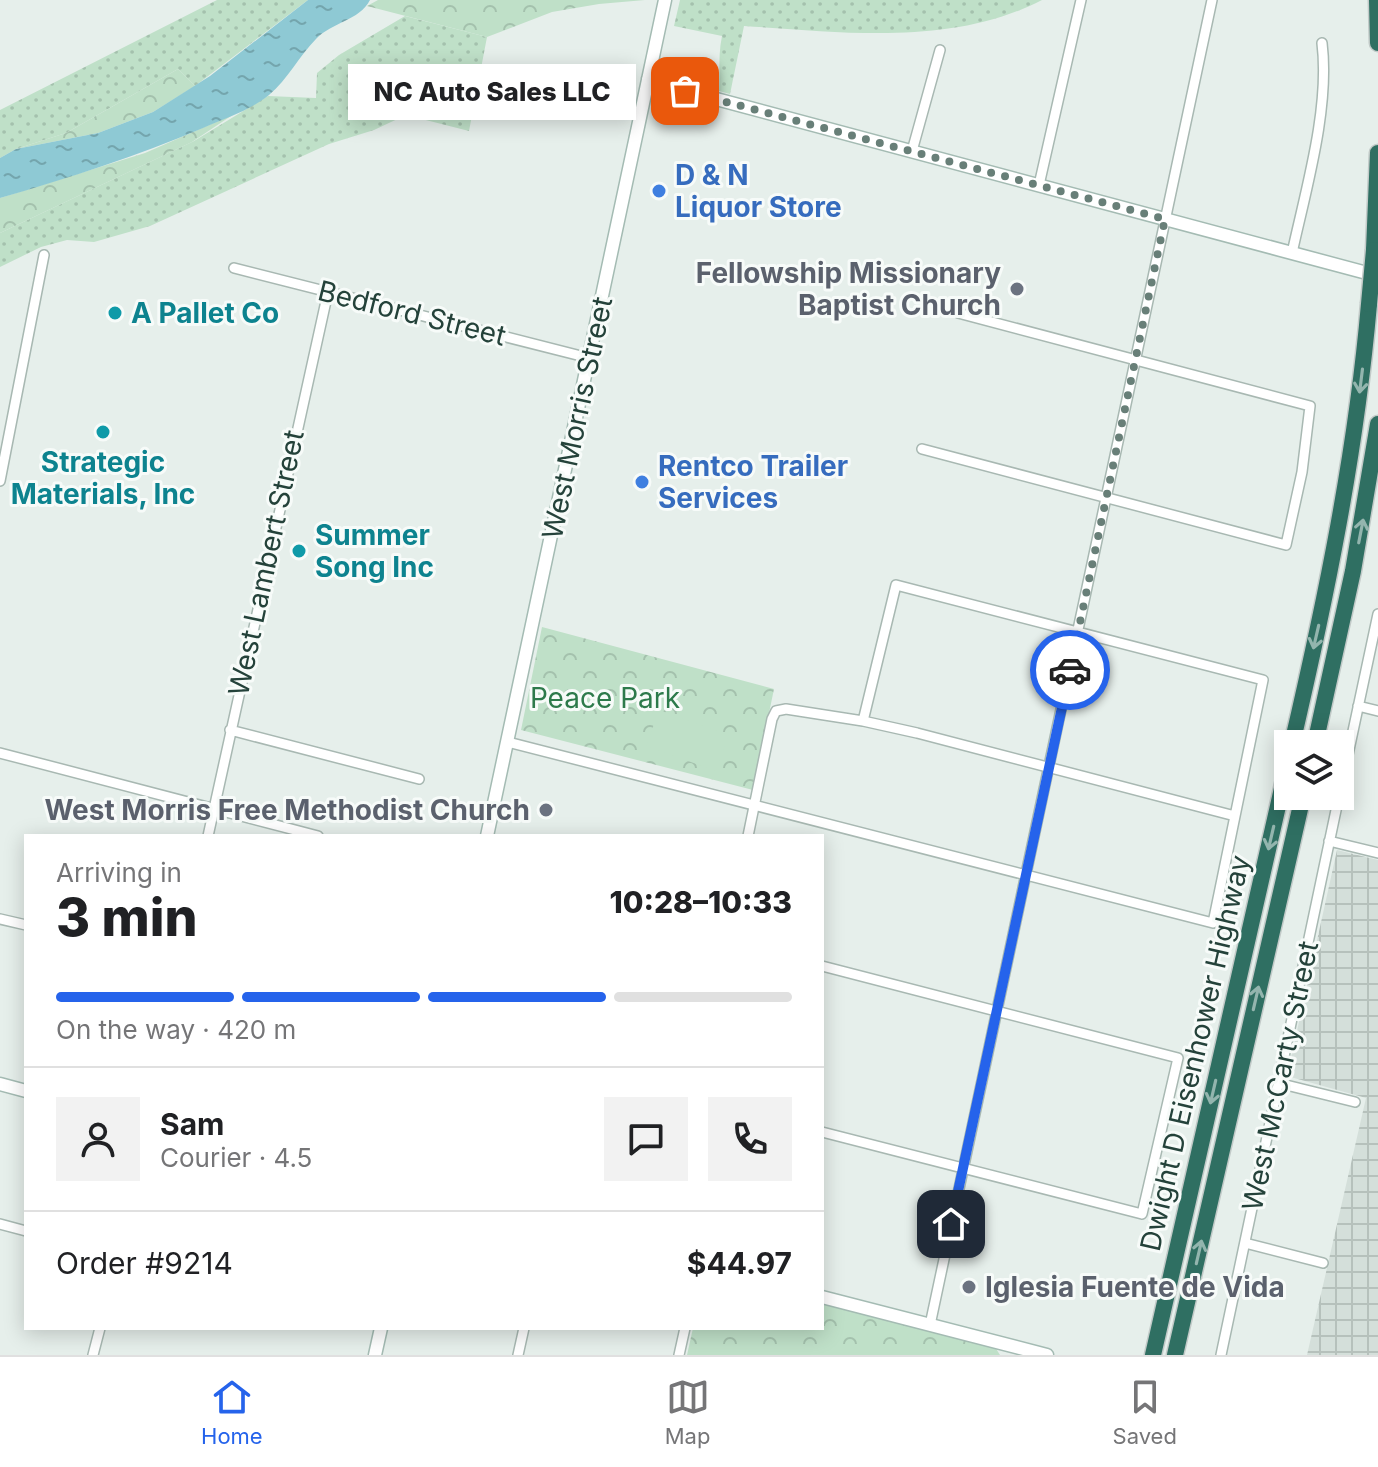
<!DOCTYPE html>
<meta charset="utf-8">
<style>
body{margin:0;font-family:Inter,sans-serif;background:#f2f2f2;color:#202124;height:100vh;display:flex;flex-direction:column;font-size:30px;white-space:nowrap}
*{box-sizing:border-box;margin:0}
p{font-size:26px;color:#757577}
.icon{flex:none;width:44px;height:44px;fill:none;stroke:currentColor;stroke-width:2;stroke-linecap:round;stroke-linejoin:round}
.map{position:relative;flex:1;overflow:hidden}
.details{position:absolute;left:24px;top:834px;width:800px;height:496px;display:flex;flex-direction:column;background:#fff;border-radius:0px;box-shadow:0 4px 20px #0003}
.details>*{flex:none}
.buttons{position:absolute;left:1274px;top:730px;display:grid;gap:16px}
.buttons a{display:grid;place-items:center;width:80px;height:80px;border-radius:0px;background:#fff;box-shadow:0 4px 20px #0003;font-size:40px}
.pin{position:absolute;display:grid;place-items:center;width:68px;height:68px;color:#fff;margin:-34px;border-radius:16px;box-shadow:0 4px 12px #0006}
.courier{position:absolute;display:grid;place-items:center;width:80px;height:80px;margin:-40px;border:6px solid #2563eb;border-radius:50%;background:#fff;color:#222;box-shadow:0 2px 10px #0007}
.bubble{position:absolute;height:56px;border-radius:0px;background:#fff;box-shadow:0 4px 20px #0003;font-size:26px;font-weight:800;line-height:56px;text-align:center}
.head em{font-style:normal;font-weight:800}
.head div{display:flex;flex-direction:column-reverse}
.head{display:flex;align-items:center;justify-content:space-between;height:136px;padding:0 32px}
h1{font-size:52px;font-weight:800;line-height:60px}
.bar{display:grid;grid-template-columns:repeat(4,1fr);gap:12px 8px;align-content:center;height:96px;padding:0 32px}
.bar i{height:10px;border-radius:6px;background:#e0e0e0}
.bar .selected{background:#2563eb}
.bar p{grid-column:span 4}
.line{display:flex;align-items:center;gap:20px;padding:0 32px;border-top:2px solid #e0e0e0}
.line div{flex:1}
.round{display:grid;place-items:center;flex:none;width:84px;height:84px;border-radius:0px;background:#f2f2f2}
.tabs{display:flex;justify-content:space-around;align-items:center;height:112px;border-top:2px solid #e0e0e0;background:#fff;font-size:22px;color:#757577}
.tabs a{display:grid;justify-items:center;gap:4px}
.tabs .selected{color:#2563eb}
.map>svg:first-child{display:block}
.industrial{fill:url(#industrial-grid)}
.grass{fill:url(#grass-dots)}
.forest{fill:url(#forest-crowns)}
.pitch{fill:#bfe0c8}
.water{fill:url(#water-ripples)}
.lines{fill:none;stroke-linecap:round;stroke-linejoin:round}
.minor-casing{stroke:#a8b8b2;stroke-width:12}
.secondary-casing{stroke:#a4bbb3;stroke-width:15}
.motorway-casing{stroke:#c2cac8;stroke-width:19}
.minor{stroke:#fff;stroke-width:9}
.secondary{stroke:#fff;stroke-width:12}
.motorway{stroke:#2f6f62;stroke-width:16}
.motorway-bridge-casing{stroke:#c2cac8;stroke-width:19;stroke-linecap:butt}
.motorway-bridge{stroke:#2f6f62;stroke-width:16}
.oneway{stroke:#93b5ae}
.done{stroke:#687f78;stroke-width:8;stroke-dasharray:0 14.4}
.route{stroke:#2563eb;stroke-width:10}
.shop-dot{fill:#3f7fe0;stroke:#f7fbf9;stroke-width:3}
.worship-dot{fill:#6b7280;stroke:#f7fbf9;stroke-width:3}
.culture-dot{fill:#0f9aa8;stroke:#f7fbf9;stroke-width:3}
.labels{text-anchor:middle;dominant-baseline:central;stroke-width:6;stroke-linejoin:round;paint-order:stroke}
.shop-label{font-size:28px;font-weight:bold;fill:#366cbe;stroke:#f7fbf9;text-anchor:start}
.worship-label{font-size:28px;font-weight:bold;fill:#5b616d;stroke:#f7fbf9;text-anchor:end}
.culture-label{font-size:28px;font-weight:bold;fill:#0d838f;stroke:#f7fbf9;text-anchor:start}
.street-label{font-size:28px;fill:#24423a;stroke:#f7fbf9}
.park-label{font-size:28px;fill:#2d7a4b;stroke:#f7fbf9}
</style>
<div class="map">
<svg width="1378" height="1355" viewBox="0 0 1378 1355">
<defs>
<pattern id="industrial-grid" width="8" height="8" patternUnits="userSpaceOnUse" patternTransform="scale(2)"><rect width="8" height="8" fill="#d4dfda"/><path d="M0 4h8M4 0v8" fill="none" stroke="#b6c1bc"/></pattern>
<pattern id="grass-dots" width="8" height="8" patternUnits="userSpaceOnUse" patternTransform="scale(2)"><rect width="8" height="8" fill="#bfe0c8"/><path d="M2 2h.1M6 6h.1" fill="none" stroke="#a4c1ad" stroke-width="1.8" stroke-linecap="round"/></pattern>
<pattern id="forest-crowns" width="20" height="18" patternUnits="userSpaceOnUse" patternTransform="scale(2)"><rect width="20" height="18" fill="#bfe0c8"/><path d="M2 6a3 3 0 1 1 6 0M12 15a3 3 0 1 1 6 0" fill="none" stroke="#a4c1ad"/></pattern>
<pattern id="water-ripples" width="26" height="14" patternUnits="userSpaceOnUse" patternTransform="scale(2)"><rect width="26" height="14" fill="#8ec9d4"/><path d="M2 4q2-2 4 0t4 0M15 11q2-2 4 0t4 0" fill="none" stroke="#74a5ad"/></pattern>
</defs>
<rect width="100%" height="100%" fill="#e6efeb"/>
<path class="industrial" d="M1337,850L1378,860V1355H1307L1366,1098L1287,1076Z"/>
<path class="grass" d="M217,0H308L195,86L178,69L66,133L16,149L0,158V110Z
M680,0H1042C951,47 843,32 744,26L730,94L719,91C720,72 718,55 722,36L674,26Z
M405,16L487,37L469,131L406,115L374,130L329,144L150,226L94,242L67,240L41,247L0,267V233L194,141L268,96L316,98L317,73L339,55Z"/>
<path class="forest" d="M378,0H645L599,4L552,12L487,37L367,6Z
M178,69L195,86L153,112L98,133L16,149L66,133Z
M234,114L192,142L0,233V198L145,153Z
M542,627L774,689L753,790L521,730Z
M822,1301L995,1347L1000,1355H687L693,1328H822Z"/>
<path class="pitch" d="M659,710L729,735L716,771L646,746Z"/>
<path class="water" d="M308,0H370C359,21 332,22 316,39C299,56 288,79 269,95C251,110 224,119 203,128C137,156 69,178 0,198V158L16,149L98,133L153,112L210,76Z"/>
<g class="lines">
<defs>
<path id="minor" d="M912,151L940,50
M1039,185L1081,0
M1292,253C1306,189 1330,108 1322,43
M234,268L589,358
M922,449L1286,545L1302,472L1310,406L958,313
M0,481L44,255
M1358,706L1378,711
M230,730L419,779
M508,742L1213,923L1263,680L896,585L863,721
M0,753L318,836
M1340,792L1378,614
M208,836L328,292
M748,836L772,719L776,711L786,709L863,721L917,733L1235,816
M1329,841L1378,853
M0,919L26,925
M822,966L1178,1058L1142,1214L822,1132
M1278,1083L1355,1102
M0,1224L26,1231
M1245,1243L1323,1263
M930,1325L1212,0
M93,1355L100,1328
M518,1355L524,1328
M679,1355L685,1328
M1221,1355L1339,796"/>
<path id="secondary" d="M648,79L660,84L1378,276
M487,836L665,0
M0,1084L26,1091
M822,1297L1047,1355
M375,1355L381,1328"/>
<path id="motorway" d="M1377,0L1378,43
M1374,250L1378,153
M1292,744C1326,598 1356,453 1369,304
M1315,744L1353,571L1378,424
M1153,1355L1288,762
M1175,1355L1303,796"/>
</defs>
<use href="#minor" class="minor-casing"/>
<use href="#secondary" class="secondary-casing"/>
<use href="#motorway" class="motorway-casing"/>
<use href="#minor" class="minor"/>
<use href="#secondary" class="secondary"/>
<use href="#motorway" class="motorway"/>
<defs>
<path id="motorway-bridge" d="M1369,304L1374,250"/>
</defs>
<use href="#motorway-bridge" class="motorway-bridge-casing"/>
<use href="#motorway-bridge" class="motorway-bridge"/>
</g>
<defs><path id="oneway-shaft" d="M-6 0H5M1.5-3L5.5 0L1.5 3" fill="none" stroke-width="1.6" stroke-linecap="round" stroke-linejoin="round" transform="scale(2)"/></defs>
<g class="oneway">
<use href="#oneway-shaft" transform="translate(1361 381) rotate(97)"/>
<use href="#oneway-shaft" transform="translate(1361 531) rotate(-79)"/>
<use href="#oneway-shaft" transform="translate(1316 637) rotate(103)"/>
<use href="#oneway-shaft" transform="translate(1271 838) rotate(103)"/>
<use href="#oneway-shaft" transform="translate(1256 998) rotate(-77)"/>
<use href="#oneway-shaft" transform="translate(1213 1092) rotate(103)"/>
<use href="#oneway-shaft" transform="translate(1199 1252) rotate(-77)"/>
</g>
<g class="lines">
<path class="done" d="M685,91L1165,219L1070,670"/>
<path class="route" d="M951,1224L1070,670"/>
</g>
<g class="shop-dot">
<circle cx="659" cy="191" r="8"/>
<circle cx="642" cy="482" r="8"/>
</g>
<g class="worship-dot">
<circle cx="1017" cy="289" r="8"/>
<circle cx="546" cy="810" r="8"/>
<circle cx="969" cy="1287" r="8"/>
</g>
<g class="culture-dot">
<circle cx="115" cy="313" r="8"/>
<circle cx="103" cy="432" r="8"/>
<circle cx="299" cy="551" r="8"/>
</g>
<g class="labels">
<g class="shop-label">
<text x="675" y="175">D &amp; N<tspan x="675" dy="32">Liquor Store</tspan></text>
<text x="658" y="466">Rentco Trailer<tspan x="658" dy="32">Services</tspan></text>
</g>
<g class="worship-label">
<text x="1001" y="273">Fellowship Missionary<tspan x="1001" dy="32">Baptist Church</tspan></text>
<text x="530" y="810">West Morris Free Methodist Church</text>
<text x="985" y="1287" text-anchor="start">Iglesia Fuente de Vida</text>
</g>
<g class="culture-label">
<text x="131" y="313">A Pallet Co</text>
<text x="103" y="462" text-anchor="middle">Strategic<tspan x="103" dy="32">Materials, Inc</tspan></text>
<text x="315" y="535">Summer<tspan x="315" dy="32">Song Inc</tspan></text>
</g>
<g class="street-label">
<text transform="translate(412 313) rotate(14)">Bedford Street</text>
<text transform="translate(577 418) rotate(-78)">West Morris Street</text>
<text transform="translate(266 563) rotate(-78)">West Lambert Street</text>
<text transform="translate(1195 1053) rotate(-77)">Dwight D Eisenhower Highway</text>
<text transform="translate(1280 1076) rotate(-78)">West McCarty Street</text>
</g>
<g class="park-label">
<text x="605" y="698">Peace Park</text>
</g>
</g>
</svg>
<div class="buttons">
<a><svg class="icon" aria-label="layers" viewBox="0 0 24 24"><path d="M12 4l9 5-9 5-9-5zM3 14l9 5 9-5"/></svg></a>
</div>
<div class="pin" style="left:685px;top:91px;background:#ea580c"><svg class="icon" aria-label="bag" viewBox="0 0 24 24"><path d="M5 8h14l-1 12H6zM9 8a3 3 0 0 1 6 0"/></svg></div>
<div class="pin" style="left:951px;top:1224px;background:#1f2937"><svg class="icon" aria-label="home" viewBox="0 0 24 24"><path d="M3 11l9-7 9 7M6 9v11h12V9"/></svg></div>
<div class="courier" style="left:1070px;top:670px"><svg class="icon" aria-label="car" viewBox="0 0 24 24"><path d="M5 17H2v-5l4-1 3-4h7l3 4 3 1v5h-3M9 17h6M6 11h13"/><circle cx="7" cy="17" r="2"/><circle cx="17" cy="17" r="2"/></svg></div>
<div class="bubble" style="left:348px;top:64px;width:288px">NC Auto Sales LLC</div>
<section class="details">
<div class="head"><div><h1>3 min</h1><p>Arriving in</p></div><em>10:28–10:33</em></div>
<div class="bar"><i class="selected"></i><i class="selected"></i><i class="selected"></i><i></i><p>On the way · 420 m</p></div>
<div class="line" style="height:144px"><a class="round"><svg class="icon" aria-label="person" viewBox="0 0 24 24"><circle cx="12" cy="8" r="4"/><path d="M4 21q1-7 8-7t8 7"/></svg></a><div><b>Sam</b><p>Courier · 4.5</p></div><a class="round"><svg class="icon" aria-label="chat" viewBox="0 0 24 24"><path d="M4 5h16v11H9l-5 4z"/></svg></a><a class="round"><svg class="icon" aria-label="phone" viewBox="0 0 24 24"><path d="M5 4h4l2 5-3 2q2 4 5 5l2-3 5 2v4C11 20 4 13 5 4z"/></svg></a></div>
<div class="line" style="height:104px"><div>Order #9214</div><b>$44.97</b></div>
</section>
</div>
<nav class="tabs">
<a class="selected"><svg class="icon" aria-label="home" viewBox="0 0 24 24"><path d="M3 11l9-7 9 7M6 9v11h12V9"/></svg>Home</a>
<a><svg class="icon" aria-label="map" viewBox="0 0 24 24"><path d="M3 6l6-2 6 2 6-2v14l-6 2-6-2-6 2zM9 4v14M15 6v14"/></svg>Map</a>
<a><svg class="icon" aria-label="saved" viewBox="0 0 24 24"><path d="M7 4h10v16l-5-4-5 4z"/></svg>Saved</a>
</nav>
